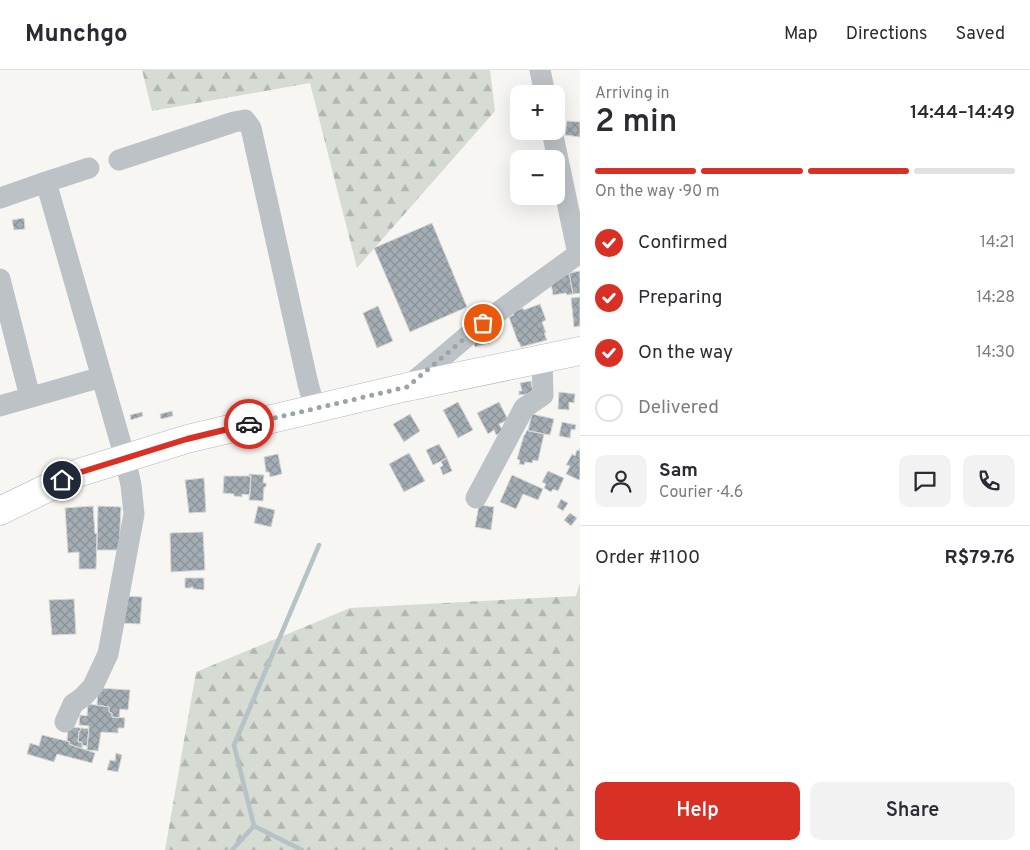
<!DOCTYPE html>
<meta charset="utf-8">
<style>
body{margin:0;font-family:Overpass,sans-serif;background:#f2f2f3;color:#2b2b33;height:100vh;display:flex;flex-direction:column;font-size:19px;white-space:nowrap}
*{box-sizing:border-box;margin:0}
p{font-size:16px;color:#7c7c81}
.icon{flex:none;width:28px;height:28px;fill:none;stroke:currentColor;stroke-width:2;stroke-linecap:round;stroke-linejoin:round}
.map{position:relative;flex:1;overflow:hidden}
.details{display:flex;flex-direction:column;background:#fff;width:450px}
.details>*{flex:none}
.fabs{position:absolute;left:510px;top:15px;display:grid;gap:10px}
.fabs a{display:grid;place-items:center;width:55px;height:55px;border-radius:10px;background:#fff;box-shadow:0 5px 20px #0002;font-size:25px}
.pin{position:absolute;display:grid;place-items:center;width:42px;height:42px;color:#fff;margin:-21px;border:2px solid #fff;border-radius:50%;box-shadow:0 1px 5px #0007}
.courier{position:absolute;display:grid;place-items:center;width:50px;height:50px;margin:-25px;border:4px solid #d93025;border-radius:50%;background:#fff;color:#222;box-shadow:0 1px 6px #0007}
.overview em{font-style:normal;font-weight:600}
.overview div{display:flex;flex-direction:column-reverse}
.overview{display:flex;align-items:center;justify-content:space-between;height:85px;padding:0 15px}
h1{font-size:32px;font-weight:600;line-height:38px}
.bar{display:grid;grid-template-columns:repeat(4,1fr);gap:8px 5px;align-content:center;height:60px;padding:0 15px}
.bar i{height:6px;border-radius:4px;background:#e1e1e2}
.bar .current{background:#d93025}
.bar p{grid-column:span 4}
.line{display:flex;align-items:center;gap:12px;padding:0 15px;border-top:1px solid #e1e1e2}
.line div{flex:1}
.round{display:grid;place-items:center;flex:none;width:52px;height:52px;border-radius:10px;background:#f2f2f3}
ol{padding:0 15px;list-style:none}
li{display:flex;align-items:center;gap:15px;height:55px}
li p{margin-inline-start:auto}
li .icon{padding:5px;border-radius:50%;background:#d93025;color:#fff;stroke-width:4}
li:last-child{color:#7c7c81}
li i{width:28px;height:28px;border:2px solid #e1e1e2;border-radius:50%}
.cta{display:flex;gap:10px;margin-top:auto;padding:10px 15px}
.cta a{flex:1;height:58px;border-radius:10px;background:#d93025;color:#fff;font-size:20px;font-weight:600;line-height:58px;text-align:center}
.cta a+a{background:#f2f2f3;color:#2b2b33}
header{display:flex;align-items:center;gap:30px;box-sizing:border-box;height:70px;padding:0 25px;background:#fff;border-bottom:1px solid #e1e1e2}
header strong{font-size:24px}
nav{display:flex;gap:28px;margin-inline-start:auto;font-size:18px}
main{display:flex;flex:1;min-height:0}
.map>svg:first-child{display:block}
.forest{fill:url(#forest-firs)}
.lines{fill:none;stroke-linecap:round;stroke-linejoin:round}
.stream{stroke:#b5c2c6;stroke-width:4.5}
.building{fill:url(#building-cross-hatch);stroke:#d8d8d6}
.major-casing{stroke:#b1b6ba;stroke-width:29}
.minor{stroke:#bdc2c6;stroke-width:21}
.major{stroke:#fff;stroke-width:28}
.done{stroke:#99a4ab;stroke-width:5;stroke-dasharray:0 9}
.route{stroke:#d93025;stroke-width:6}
</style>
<header>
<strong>Munchgo</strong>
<nav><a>Map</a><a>Directions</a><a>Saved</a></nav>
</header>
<main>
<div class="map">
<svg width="580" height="780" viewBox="0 0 580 780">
<defs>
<pattern id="forest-firs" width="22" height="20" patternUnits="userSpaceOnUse" patternTransform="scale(1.25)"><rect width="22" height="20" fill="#d6dbd3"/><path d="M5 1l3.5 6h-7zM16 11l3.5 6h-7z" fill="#b1b6b1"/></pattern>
<pattern id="building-cross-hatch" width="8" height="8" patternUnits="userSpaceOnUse" patternTransform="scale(1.25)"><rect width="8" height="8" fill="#a4adb3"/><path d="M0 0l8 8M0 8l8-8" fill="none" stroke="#899297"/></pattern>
</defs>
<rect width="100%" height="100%" fill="#f7f6f3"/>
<path class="forest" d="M142,0H490L495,41L357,198L310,13L152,41Z
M580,512V780H165L196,602L350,538L576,526Z"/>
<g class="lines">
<path class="stream" d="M232,780L254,756
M302,780L254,756L234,675L319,475"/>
</g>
<path class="building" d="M567,51L580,52V67L565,65Z
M24,148L25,159L14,160L12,150Z
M432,153L467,237L410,262L374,178Z
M572,201V203H569L573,224L567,225L566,223L553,225L551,213Z
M580,201V223L573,224L569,203Z
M580,227V256L574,257L571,228Z
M540,234L546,250L542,252L546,263H544L547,270L521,277L519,272H518L509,247L514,245L513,242L523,238L524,240Z
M378,236L393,271L377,278L363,243Z
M489,262L491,265L487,267L489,273L475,277L472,268Z
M531,311L533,323L519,325V321H522L520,313Z
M559,322L575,324L574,333L569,332V340L558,339Z
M458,332L473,360L458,368L443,340Z
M499,332L508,350L499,354L503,361L496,365L494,360L488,364L477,343Z
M172,341L173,346L161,349L160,344Z
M142,342L143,346L131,350L130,345Z
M410,344L420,361L404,372L393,354Z
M532,344L554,349L550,365L528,361Z
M562,352L576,355L575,360L571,359L570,368L559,366Z
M527,360L544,364L538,391L533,390L532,393L525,392L524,395L519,394L520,390L517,389L524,365H525Z
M439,374L447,388L433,395L426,380Z
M580,378V408L579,410L566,404L570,396L566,395L570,388L572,384L575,386L577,380L579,381Z
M409,383L425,411L404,422L389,394Z
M278,384L282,404L270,407L269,402H266L264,387Z
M447,388L452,401L443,405L440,397L443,396L441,391Z
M548,401L564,408L558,421L553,419L551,422L544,418L546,414L542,412Z
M249,404L264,405L263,413H266V417H264L263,431L249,430L251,406H249Z
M512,405L543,419L538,430L523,424L516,439L500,432Z
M224,406H251L250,425L242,424V427L234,426V424L223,423Z
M204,408L206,442L189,443L185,410Z
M561,429L568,433L563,441L557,437Z
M479,435L494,437L491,460L475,457Z
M93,436L95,464L97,463L96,499H79V482L68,483L65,438Z
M98,436L121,437L119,480H97Z
M258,436L275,440L271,457L254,453Z
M570,443L577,448L571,456L564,450Z
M203,462L205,500L171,502L170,463Z
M185,508H204V520L195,519H193V517H191V518H185Z
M124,526L142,527L140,554L122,553Z
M74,529L76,564L52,565L49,530Z
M98,618L130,620L128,640L120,639L119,648L112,647V643L109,642V637L97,635Z
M88,634L109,637V642L112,643V647L125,648L124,658H118V663L101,662L98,681L87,680L89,656L79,655L80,645L87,646Z
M68,657L81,658L80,661H79L78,672H82V679L69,674L70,672L67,671Z
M81,658L89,659L87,676L82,675V672H78L79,661H80Z
M42,665L70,672L69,674L95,683L92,693L57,684L54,692L27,684L30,673L39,676Z
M116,683L122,685L118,702L107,700L110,690L115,691Z"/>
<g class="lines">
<defs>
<path id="major" d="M0,441L78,403L187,369L407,317L580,281"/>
</defs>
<use href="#major" class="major-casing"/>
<path class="minor" d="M540,0L545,24
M119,90L234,52L245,50L251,58L308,314L315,338
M0,128L46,112
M0,209L30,327
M407,317L483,253L578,184L552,61
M0,336L102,307
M476,428L524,338L543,325L542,289
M65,652L73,634L83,627L93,616L108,584L134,444L131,415L125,388L46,112L89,98"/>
<use href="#major" class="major"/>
</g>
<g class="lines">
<path class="done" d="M249,354L407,317L483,253"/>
<path class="route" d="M62,410L78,403L187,369L249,354"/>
</g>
</svg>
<div class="fabs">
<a>+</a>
<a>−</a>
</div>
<div class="pin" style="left:483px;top:253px;background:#ea580c"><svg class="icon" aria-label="bag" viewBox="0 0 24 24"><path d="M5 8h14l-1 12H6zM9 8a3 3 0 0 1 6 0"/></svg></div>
<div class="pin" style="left:62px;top:410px;background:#1f2937"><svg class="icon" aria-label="home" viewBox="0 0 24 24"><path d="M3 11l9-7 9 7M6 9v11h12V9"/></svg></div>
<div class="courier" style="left:249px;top:354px"><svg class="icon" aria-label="car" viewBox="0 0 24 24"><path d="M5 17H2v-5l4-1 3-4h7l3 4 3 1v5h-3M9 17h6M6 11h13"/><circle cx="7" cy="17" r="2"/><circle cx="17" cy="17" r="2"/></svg></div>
</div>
<section class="details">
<div class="overview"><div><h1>2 min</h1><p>Arriving in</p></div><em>14:44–14:49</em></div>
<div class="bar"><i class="current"></i><i class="current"></i><i class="current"></i><i></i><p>On the way · 90 m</p></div>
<ol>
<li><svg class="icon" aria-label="check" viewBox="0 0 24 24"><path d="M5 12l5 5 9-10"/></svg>Confirmed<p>14:21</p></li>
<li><svg class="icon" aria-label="check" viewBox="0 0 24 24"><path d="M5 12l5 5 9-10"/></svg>Preparing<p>14:28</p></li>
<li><svg class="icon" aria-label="check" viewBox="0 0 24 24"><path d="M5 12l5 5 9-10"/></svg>On the way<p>14:30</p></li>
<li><i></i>Delivered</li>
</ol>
<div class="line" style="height:90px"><a class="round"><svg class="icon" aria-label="person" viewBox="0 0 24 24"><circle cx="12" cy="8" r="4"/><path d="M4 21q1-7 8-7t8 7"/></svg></a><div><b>Sam</b><p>Courier · 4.6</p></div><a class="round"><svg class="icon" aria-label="chat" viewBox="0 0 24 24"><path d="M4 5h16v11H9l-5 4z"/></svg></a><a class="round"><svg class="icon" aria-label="phone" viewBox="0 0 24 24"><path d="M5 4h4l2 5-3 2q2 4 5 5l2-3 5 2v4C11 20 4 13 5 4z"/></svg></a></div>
<div class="line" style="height:65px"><div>Order #1100</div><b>R$79.76</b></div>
<div class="cta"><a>Help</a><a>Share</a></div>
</section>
</main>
